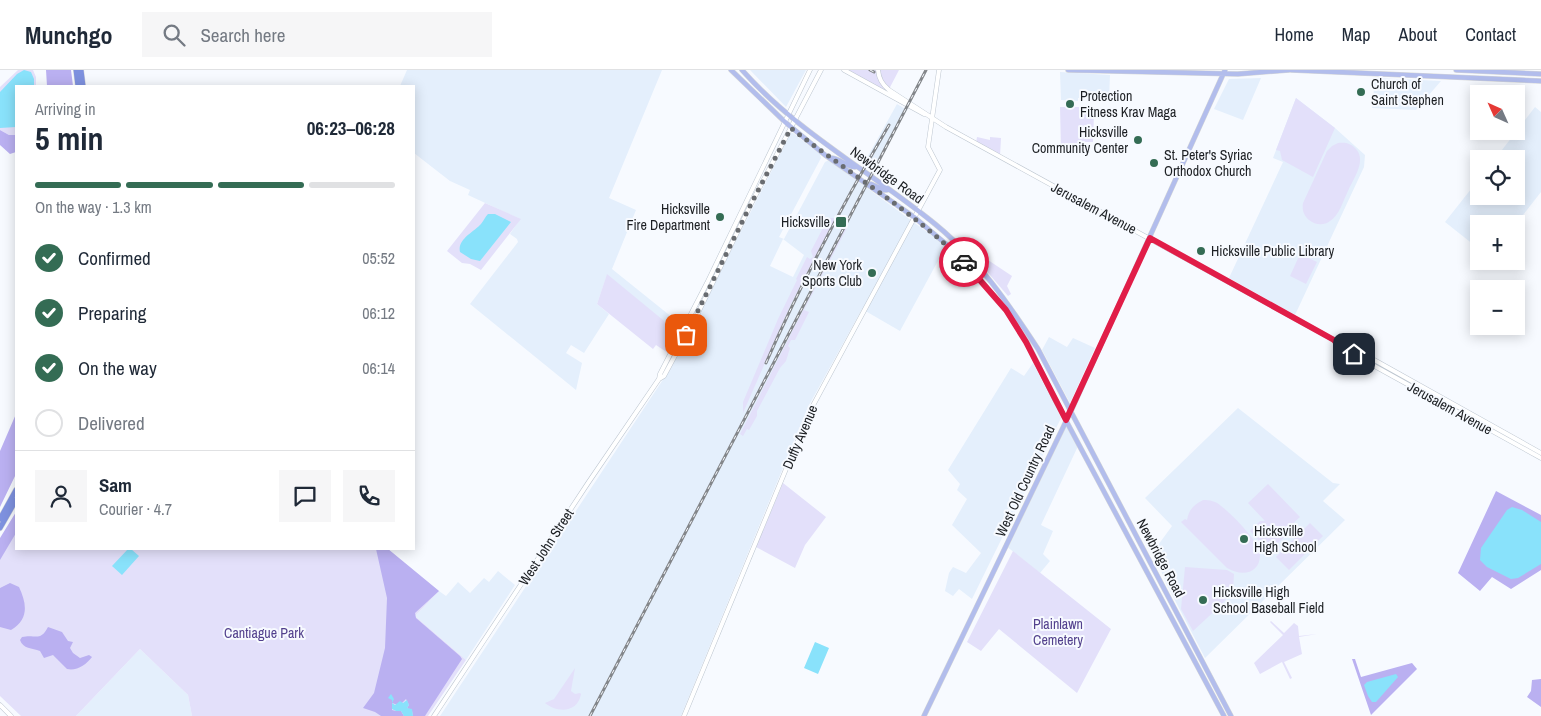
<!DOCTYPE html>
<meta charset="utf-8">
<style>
body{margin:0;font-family:"Archivo Narrow",sans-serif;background:#f6f6f7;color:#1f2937;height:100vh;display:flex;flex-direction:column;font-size:19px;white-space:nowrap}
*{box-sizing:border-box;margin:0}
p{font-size:16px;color:#747a83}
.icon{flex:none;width:28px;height:28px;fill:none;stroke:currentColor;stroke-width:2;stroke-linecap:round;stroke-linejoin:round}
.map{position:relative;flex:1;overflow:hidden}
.details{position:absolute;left:15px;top:15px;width:400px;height:465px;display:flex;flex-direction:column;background:#fff;border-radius:0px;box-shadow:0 2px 12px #0003}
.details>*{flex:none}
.needle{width:32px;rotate:315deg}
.buttons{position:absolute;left:1470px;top:15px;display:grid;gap:10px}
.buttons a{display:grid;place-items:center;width:55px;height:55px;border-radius:0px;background:#fff;box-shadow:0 2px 12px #0003;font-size:25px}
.pin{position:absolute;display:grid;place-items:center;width:42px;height:42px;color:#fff;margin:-21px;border-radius:10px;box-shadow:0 2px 8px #0006}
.courier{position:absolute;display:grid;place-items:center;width:50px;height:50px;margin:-25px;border:4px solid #e11d48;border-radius:50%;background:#fff;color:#222;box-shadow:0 1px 6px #0007}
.overview em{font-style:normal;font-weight:700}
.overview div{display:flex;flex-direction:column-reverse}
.overview{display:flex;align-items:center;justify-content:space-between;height:85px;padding:0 20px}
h1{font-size:32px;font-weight:700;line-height:38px}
.bar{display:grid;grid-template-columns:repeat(4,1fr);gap:8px 5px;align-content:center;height:60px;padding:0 20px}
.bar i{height:6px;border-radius:4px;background:#e0e1e3}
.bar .on{background:#346c54}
.bar p{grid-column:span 4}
.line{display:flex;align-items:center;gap:12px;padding:0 20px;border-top:1px solid #e0e1e3}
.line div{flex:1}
.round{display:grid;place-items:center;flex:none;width:52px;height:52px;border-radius:0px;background:#f6f6f7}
ol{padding:0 20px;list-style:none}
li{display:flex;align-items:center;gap:15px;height:55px}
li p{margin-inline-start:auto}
li .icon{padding:5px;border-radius:50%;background:#346c54;color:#fff;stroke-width:4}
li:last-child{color:#747a83}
li i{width:28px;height:28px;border:2px solid #e0e1e3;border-radius:50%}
header{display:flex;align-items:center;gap:30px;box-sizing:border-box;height:70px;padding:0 25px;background:#fff;border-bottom:1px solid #e0e1e3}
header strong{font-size:24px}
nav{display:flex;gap:28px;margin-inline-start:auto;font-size:18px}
.search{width:350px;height:45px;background:#f6f6f7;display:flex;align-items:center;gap:12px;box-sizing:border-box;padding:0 18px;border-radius:0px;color:#747a83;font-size:19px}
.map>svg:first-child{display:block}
.built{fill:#e4effc;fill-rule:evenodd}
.green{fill:#e3e0fa}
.forest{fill:#bab0f1}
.water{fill:#89e2fb}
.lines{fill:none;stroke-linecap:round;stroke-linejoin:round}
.secondary-casing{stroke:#bdc6d0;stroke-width:5}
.primary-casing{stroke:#d6d7d7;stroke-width:5.5}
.highway-casing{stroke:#d6d7d7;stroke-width:6}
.secondary{stroke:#fff;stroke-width:4}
.primary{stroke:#b2bdec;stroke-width:4.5}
.highway{stroke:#7e91df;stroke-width:5}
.rail-casing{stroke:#83868a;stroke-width:3}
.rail{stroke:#f7faff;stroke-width:1;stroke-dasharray:4;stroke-linecap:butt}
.done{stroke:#696c70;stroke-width:5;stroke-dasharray:0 9}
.route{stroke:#e11d48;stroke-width:6}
.poi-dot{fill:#346c54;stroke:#f7faff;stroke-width:2}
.labels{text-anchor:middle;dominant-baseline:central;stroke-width:4;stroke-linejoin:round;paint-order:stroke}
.poi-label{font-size:14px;fill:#1c1f23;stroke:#f7faff;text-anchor:start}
.street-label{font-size:14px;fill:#1c1f23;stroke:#f7faff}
.park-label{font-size:14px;fill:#52408d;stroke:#f7faff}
</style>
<header>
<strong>Munchgo</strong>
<div class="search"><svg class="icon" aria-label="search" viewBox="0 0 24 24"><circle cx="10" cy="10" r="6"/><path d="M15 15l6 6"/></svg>Search here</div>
<nav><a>Home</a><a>Map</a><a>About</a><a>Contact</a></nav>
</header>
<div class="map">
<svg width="1541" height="646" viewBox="0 0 1541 646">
<rect width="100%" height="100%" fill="#f7faff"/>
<path class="built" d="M407,0H662L609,128L636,140L612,199L683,256L679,264L607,205L597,234L609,244L584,283L571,275L566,283L582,293L576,320L470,234L518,172L517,169L510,164L520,149L468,125L470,120L450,111L414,83V16H400Z
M750,0H806L786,37Z
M1060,2L1110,5L1109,29L1078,28V31L1061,30Z
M1261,8L1243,50L1214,39L1229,9Z
M1375,8L1441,11L1416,40L1372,38Z
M1296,28L1335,58L1365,85L1364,97L1295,245L1229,208L1283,92L1273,88Z
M897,34L907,40L873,100L863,95Z
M1535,37L1541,42V122L1516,154H1479V179L1445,152L1479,109V126H1516V89H1495Z
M791,63H793L820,84L821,88L779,167L784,169L825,92L829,90L946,176L900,261L862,239L808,337L681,646H440L672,296ZM783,169L804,185L793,207L770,196Z
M1049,267L1067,277L1073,268L1095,278L1070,333L1042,280Z
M1033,293L1061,348L972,529L959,519L953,526L945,521L949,503L953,497L966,503L981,483L952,455L967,429L957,420L960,414L948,400L1011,298L1024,306Z
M1238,338L1333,413L1340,414L1323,431L1345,450L1205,588L1167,515L1153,482L1172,456L1145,428Z
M1066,350L1079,374L1041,455L1053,461L1043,484L1050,491L1040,503L1006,476Z
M498,501L515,515L466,590L415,546L439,521L446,526L458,512L470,523L484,508L489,512Z
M140,579L188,625L192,646H76Z"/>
<path class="green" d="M18,0H33L36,7V16H16V65H9L0,60V17Z
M847,0H899L887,23Z
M1296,28L1335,58L1313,107L1282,90L1280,81L1276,80Z
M1060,37H1087V44H1094L1093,72H1083L1082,81L1061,80Z
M977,67L990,70V67L1001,68L1000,86L976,73Z
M1338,73C1345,72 1351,73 1356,79C1367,91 1353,109 1348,121C1343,131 1339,146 1330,151C1324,156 1315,155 1309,150C1303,145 1302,139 1303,133L1327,81L1332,76Z
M485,133L521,149L481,200L470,194L462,193L447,181Z
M830,148H836L791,234L743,343V332L778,249L797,210L796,209L807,187L810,189L813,187L811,181L826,152Z
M848,152V156L804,240L809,242L795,270H791L788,276L790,278L786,291L780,298L757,341V346L749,360L747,359L743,366L740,364Z
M975,176L988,190L1012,206L1007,216L1011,224L1008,226L971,183Z
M1300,184L1317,192L1306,214L1290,206Z
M607,204L663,250L672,261L678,266L668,283L656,275L653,279L597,234Z
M783,413L826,447L805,475L795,498L756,477Z
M1268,414L1300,447L1286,460L1289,463L1271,479H1267L1250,461L1260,451H1265L1248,433Z
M1203,430C1210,430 1216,431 1221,436C1230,442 1260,473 1260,483C1261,504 1242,507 1227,498L1181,452L1185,449L1187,450C1189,439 1194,435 1203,430Z
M1310,453L1323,466L1289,500L1276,487Z
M16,454V479H388L439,521L415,546L466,590L428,646H192L188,625L140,579L76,646H21L0,626V480Z
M1013,481L1111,559L1077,623L999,559L981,581L967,572Z
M1185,497L1227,500L1234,504L1233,521L1220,536L1193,561L1181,539Z
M1271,551L1284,563L1294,553L1298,556L1299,566L1317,564L1299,567L1302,584L1284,592L1292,608L1290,609L1282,592L1260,604L1254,593L1283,565L1270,552Z
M575,598L571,621L575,624L580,623L581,624C578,643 557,643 545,633L554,629Z"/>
<path class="forest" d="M46,0H71L73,16H47Z
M0,60L9,65H16V82L10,84L0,75Z
M16,344V404L0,437V381Z
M1496,421L1541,445V500L1511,519L1492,507L1480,521L1458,503Z
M16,442V463L0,490V468Z
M376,479H388L439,521L415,543L416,548L460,586L462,589L425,646H413L412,641L407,638L409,635L406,629L402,633L399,632L398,635L392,633V640L396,641H401L404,646H381L375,642L363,638L374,623L385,578L387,528Z
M10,513L19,517C27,534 29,549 11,560L0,557V518Z
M48,557L62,562L68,571L73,572L70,578L73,583L80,588L89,585L92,587C86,595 77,601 67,599L53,585L44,588L40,581C32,578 23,579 20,570L22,567C36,564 40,572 48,557Z
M1352,589H1355L1361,607L1412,593L1417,599L1371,645Z
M1541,609V637L1527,627L1531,621L1532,610Z"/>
<path class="water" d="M24,0L31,2L34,9V16H16V57L0,58V22L17,4Z
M488,144H495L511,152L480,191L471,189L460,182C457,169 474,162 481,154C484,150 485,147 488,144Z
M1512,437L1522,440L1541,452V494L1518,508L1511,509L1487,497L1480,490L1481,478L1507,440Z
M128,479H131L139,486L122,505L112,496Z
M815,572L829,578L818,604L804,598Z
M1396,604L1398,607L1376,632H1372L1368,626L1364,615L1367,612Z
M391,624L394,629L392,633L395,635L400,631L403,633L407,630L409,635L407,638L412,639L413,646H404L401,641H396L392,639V630L388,628Z"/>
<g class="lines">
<defs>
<path id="secondary" d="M844,0L924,44
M878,0C879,9 882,14 889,20L946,57L1334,270L1342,272L1541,383
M1334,270L1340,277L1541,388
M659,309L664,306L698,243L751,134L821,0
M0,635L11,646
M434,646L588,413L659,309L660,304L707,213L810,0
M684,646L810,341L940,100L928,77L939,0"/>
<path id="primary" d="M731,0L785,52L825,85L914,147L946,174L984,214L1006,240L1027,272L1055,330L1224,646
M742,0C797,62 871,102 935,154C978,189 1008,233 1038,279L1231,646
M1068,0L1238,4L1289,0
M1291,0L1541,11
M1456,0L1541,4
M831,88C840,88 846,97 855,97
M871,114L884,120H887
M924,646L1071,341L1225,0"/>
<path id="highway" d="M76,0L78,16
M81,0L83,16
M0,449L16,420
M0,458L16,430"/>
</defs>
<use href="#secondary" class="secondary-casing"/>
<use href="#primary" class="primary-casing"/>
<use href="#highway" class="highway-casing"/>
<use href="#secondary" class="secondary"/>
<use href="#primary" class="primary"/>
<use href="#highway" class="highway"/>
<defs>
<path id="rail" d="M870,0L874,2
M766,293C802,211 844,132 889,55
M590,646L926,0"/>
</defs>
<use href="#rail" class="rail-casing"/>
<use href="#rail" class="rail"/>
</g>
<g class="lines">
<path class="done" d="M686,265L751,134L791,58C848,103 912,140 964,192"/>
<path class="route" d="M964,192L1006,240L1026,272L1066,350L1150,168L1334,270L1340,277L1354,284"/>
</g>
<g class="poi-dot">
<circle cx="1361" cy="22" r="5"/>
<circle cx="1070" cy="34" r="5"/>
<circle cx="1138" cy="70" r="5"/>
<circle cx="1154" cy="93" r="5"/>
<circle cx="720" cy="147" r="5"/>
<rect x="835" y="146" width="12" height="12" rx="2.5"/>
<circle cx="1201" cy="181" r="5"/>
<circle cx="872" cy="203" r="5"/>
<circle cx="1244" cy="469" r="5"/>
<circle cx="1203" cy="530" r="5"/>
</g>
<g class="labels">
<g class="poi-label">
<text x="1371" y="14">Church of<tspan x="1371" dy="16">Saint Stephen</tspan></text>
<text x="1080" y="26">Protection<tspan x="1080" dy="16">Fitness Krav Maga</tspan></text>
<text x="1128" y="62" text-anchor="end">Hicksville<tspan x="1128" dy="16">Community Center</tspan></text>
<text x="1164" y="85">St. Peter's Syriac<tspan x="1164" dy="16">Orthodox Church</tspan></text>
<text x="710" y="139" text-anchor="end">Hicksville<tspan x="710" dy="16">Fire Department</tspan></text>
<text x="830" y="152" text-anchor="end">Hicksville</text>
<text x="1211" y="181">Hicksville Public Library</text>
<text x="862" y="195" text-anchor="end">New York<tspan x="862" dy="16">Sports Club</tspan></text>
<text x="1254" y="461">Hicksville<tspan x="1254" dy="16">High School</tspan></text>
<text x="1213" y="522">Hicksville High<tspan x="1213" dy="16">School Baseball Field</tspan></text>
</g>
<g class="street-label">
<text transform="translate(887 105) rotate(36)">Newbridge Road</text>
<text transform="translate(1094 138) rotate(28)">Jerusalem Avenue</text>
<text transform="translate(1450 338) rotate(29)">Jerusalem Avenue</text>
<text transform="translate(800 367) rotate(-67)">Duffy Avenue</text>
<text transform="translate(1025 411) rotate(-65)">West Old Country Road</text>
<text transform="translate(546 477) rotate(-57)">West John Street</text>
<text transform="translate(1161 488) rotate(62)">Newbridge Road</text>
</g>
<g class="park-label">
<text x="1058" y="554">Plainlawn<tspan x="1058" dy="16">Cemetery</tspan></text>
<text x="264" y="563">Cantiague Park</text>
</g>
</g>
</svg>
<div class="buttons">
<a><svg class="needle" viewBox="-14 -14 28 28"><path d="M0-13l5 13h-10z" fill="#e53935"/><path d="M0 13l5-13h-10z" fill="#747a83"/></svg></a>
<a><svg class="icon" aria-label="locate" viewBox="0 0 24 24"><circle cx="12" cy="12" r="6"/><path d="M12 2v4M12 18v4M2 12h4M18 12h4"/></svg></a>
<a>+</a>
<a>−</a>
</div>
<div class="pin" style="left:686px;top:265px;background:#ea580c"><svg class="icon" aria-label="bag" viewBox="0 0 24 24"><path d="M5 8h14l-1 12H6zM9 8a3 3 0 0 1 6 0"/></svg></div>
<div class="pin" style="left:1354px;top:284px;background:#1f2937"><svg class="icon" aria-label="home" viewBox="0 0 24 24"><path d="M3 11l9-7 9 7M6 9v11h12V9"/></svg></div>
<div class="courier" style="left:964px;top:192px"><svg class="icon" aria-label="car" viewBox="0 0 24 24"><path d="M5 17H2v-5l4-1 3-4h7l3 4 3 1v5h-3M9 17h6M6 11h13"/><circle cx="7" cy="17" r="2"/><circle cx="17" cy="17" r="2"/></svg></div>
<section class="details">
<div class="overview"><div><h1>5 min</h1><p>Arriving in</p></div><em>06:23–06:28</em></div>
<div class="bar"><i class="on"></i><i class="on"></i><i class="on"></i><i></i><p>On the way · 1.3 km</p></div>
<ol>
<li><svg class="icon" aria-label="check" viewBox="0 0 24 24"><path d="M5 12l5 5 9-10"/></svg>Confirmed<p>05:52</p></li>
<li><svg class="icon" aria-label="check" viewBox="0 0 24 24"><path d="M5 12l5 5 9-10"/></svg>Preparing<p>06:12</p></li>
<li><svg class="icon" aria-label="check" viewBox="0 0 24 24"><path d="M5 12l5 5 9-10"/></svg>On the way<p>06:14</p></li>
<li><i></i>Delivered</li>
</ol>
<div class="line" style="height:90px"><a class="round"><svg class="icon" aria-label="person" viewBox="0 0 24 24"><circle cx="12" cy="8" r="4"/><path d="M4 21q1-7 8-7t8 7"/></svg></a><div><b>Sam</b><p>Courier · 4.7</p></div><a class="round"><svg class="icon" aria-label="chat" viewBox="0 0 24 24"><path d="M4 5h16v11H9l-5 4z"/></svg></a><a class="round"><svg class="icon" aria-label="phone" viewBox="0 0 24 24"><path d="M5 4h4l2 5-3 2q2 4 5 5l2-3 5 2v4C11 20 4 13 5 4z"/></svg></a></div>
</section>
</div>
